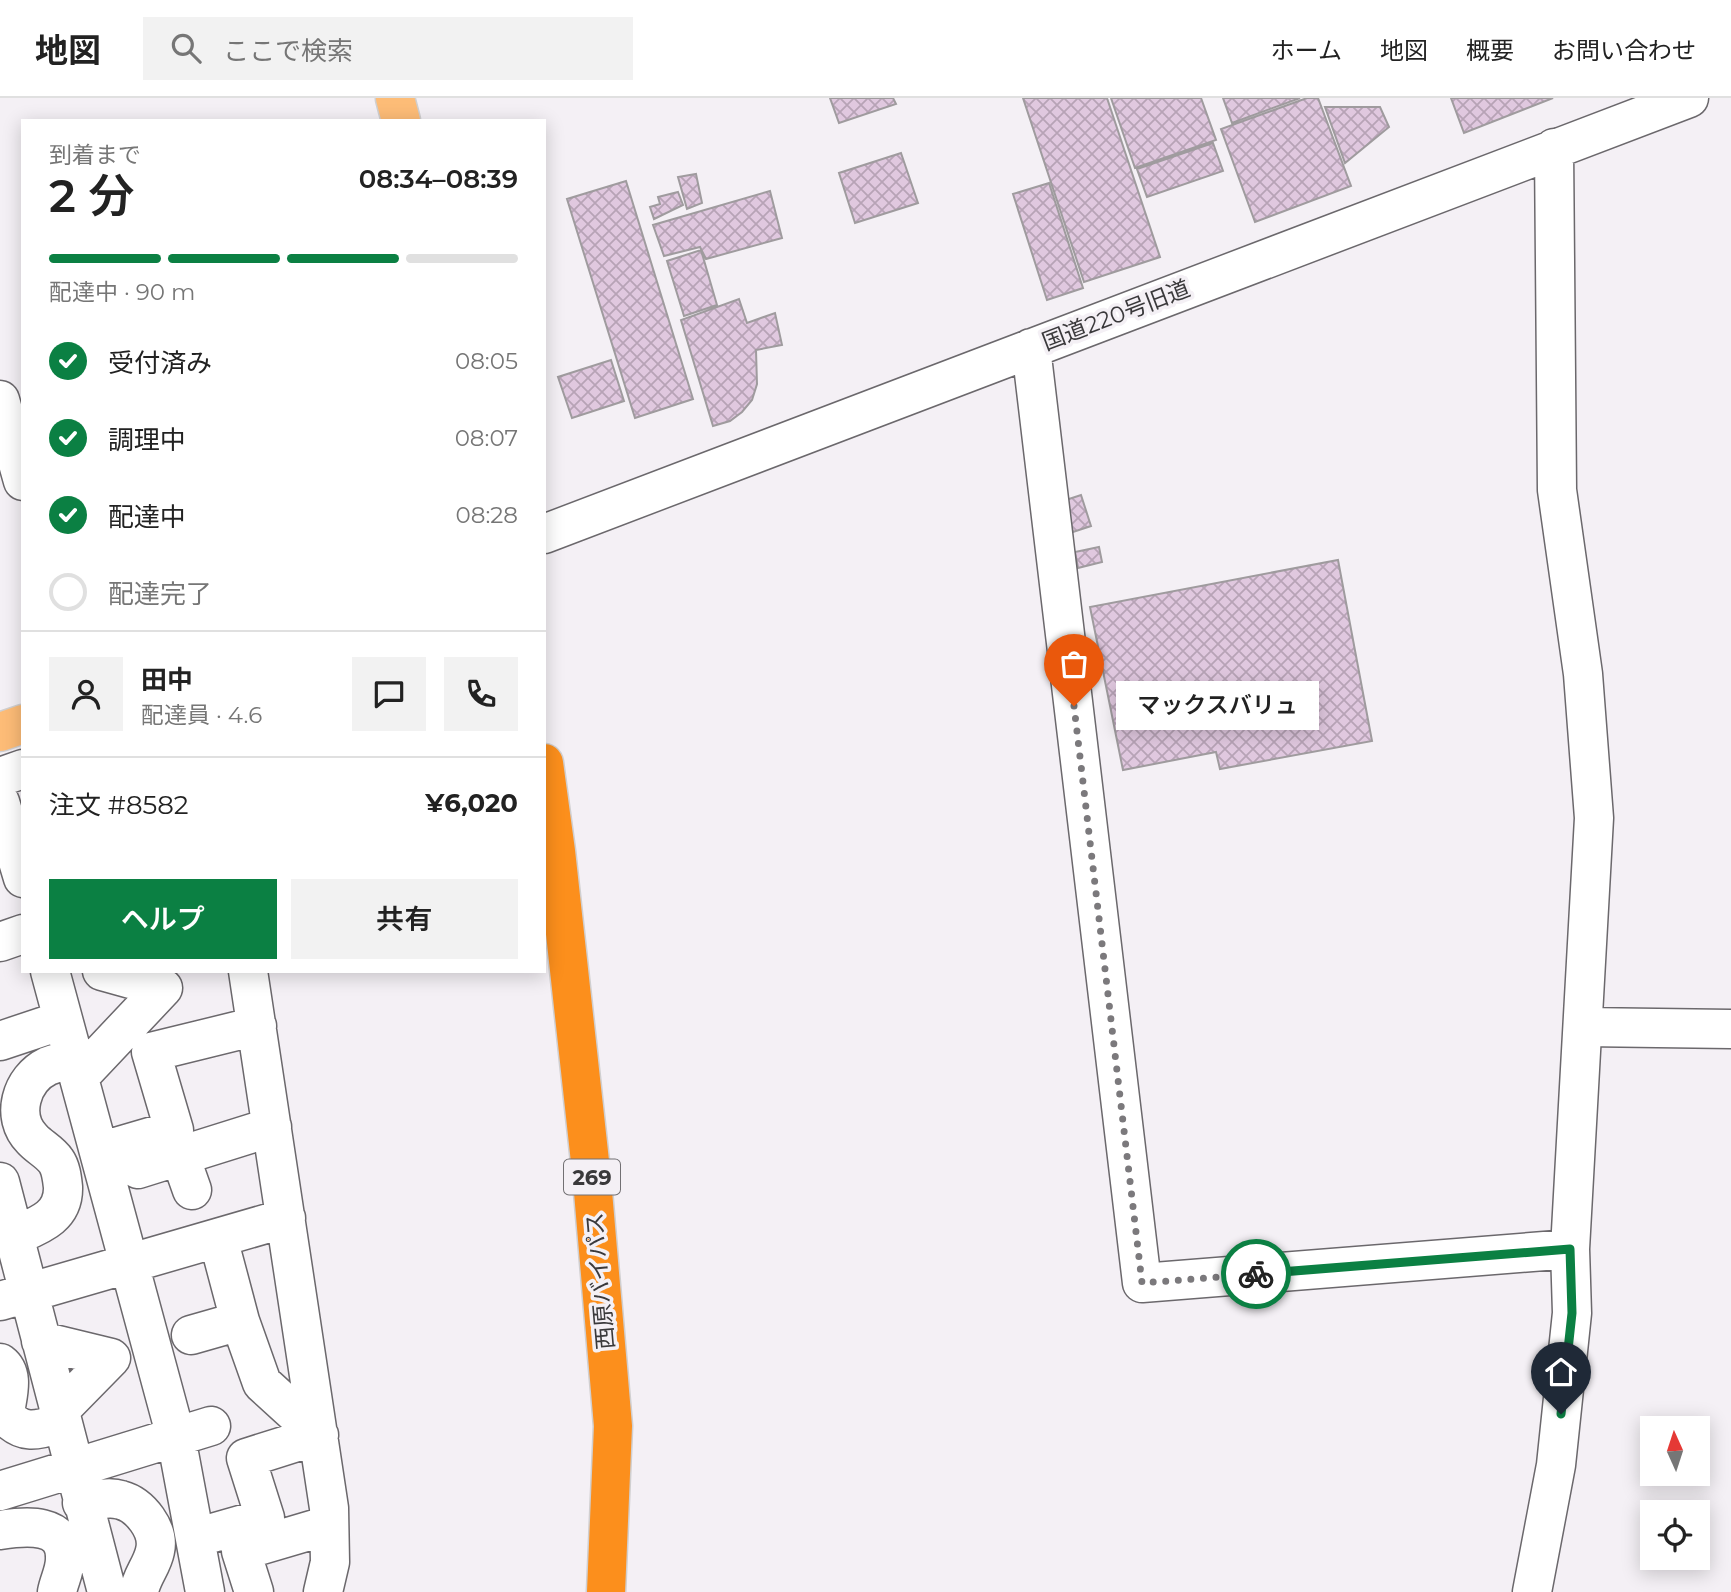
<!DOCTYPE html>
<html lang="ja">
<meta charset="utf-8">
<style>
body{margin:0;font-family:Montserrat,"Noto Sans JP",sans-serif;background:#f2f2f2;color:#222;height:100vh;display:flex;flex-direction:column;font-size:26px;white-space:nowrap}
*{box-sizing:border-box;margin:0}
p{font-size:23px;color:#767676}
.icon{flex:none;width:38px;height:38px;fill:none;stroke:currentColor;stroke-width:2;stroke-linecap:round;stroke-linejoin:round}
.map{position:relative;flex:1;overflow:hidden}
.sheet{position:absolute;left:21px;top:21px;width:525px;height:854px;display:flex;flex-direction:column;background:#fff;border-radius:0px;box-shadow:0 4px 18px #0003}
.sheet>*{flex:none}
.needle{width:46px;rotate:357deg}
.fabs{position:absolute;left:1640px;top:1318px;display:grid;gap:14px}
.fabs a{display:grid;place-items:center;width:70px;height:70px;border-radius:0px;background:#fff;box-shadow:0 4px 18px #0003;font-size:35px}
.pin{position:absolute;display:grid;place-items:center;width:60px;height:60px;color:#fff;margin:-72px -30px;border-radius:50% 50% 50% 0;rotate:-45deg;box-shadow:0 0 7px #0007}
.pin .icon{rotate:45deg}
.courier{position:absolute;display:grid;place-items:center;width:70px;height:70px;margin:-35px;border:5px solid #0b8043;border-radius:50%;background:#fff;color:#222;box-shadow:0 2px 9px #0007}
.bubble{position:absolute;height:49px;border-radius:0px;background:#fff;box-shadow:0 4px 18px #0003;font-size:23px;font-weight:600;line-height:49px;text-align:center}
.overview em{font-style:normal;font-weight:600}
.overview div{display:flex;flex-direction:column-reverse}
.overview{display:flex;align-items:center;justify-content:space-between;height:119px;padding:0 28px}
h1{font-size:46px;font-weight:600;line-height:52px}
.bar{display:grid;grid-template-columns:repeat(4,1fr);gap:10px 7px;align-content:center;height:84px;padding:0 28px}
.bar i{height:9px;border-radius:5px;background:#e0e0e0}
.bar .selected{background:#0b8043}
.bar p{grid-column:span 4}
.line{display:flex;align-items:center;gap:18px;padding:0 28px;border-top:2px solid #e0e0e0}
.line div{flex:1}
.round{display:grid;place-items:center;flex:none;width:74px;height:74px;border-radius:0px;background:#f2f2f2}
ol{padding:0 28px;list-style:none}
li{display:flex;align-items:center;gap:21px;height:77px}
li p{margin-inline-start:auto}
li .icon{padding:7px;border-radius:50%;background:#0b8043;color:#fff;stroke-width:4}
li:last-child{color:#767676}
li i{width:38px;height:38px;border:4px solid #e0e0e0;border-radius:50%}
.primary-button{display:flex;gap:14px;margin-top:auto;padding:14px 28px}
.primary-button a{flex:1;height:80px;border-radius:0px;background:#0b8043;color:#fff;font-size:28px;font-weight:600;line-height:80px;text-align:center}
.primary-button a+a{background:#f2f2f2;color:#222}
header{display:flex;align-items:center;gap:42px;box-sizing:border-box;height:98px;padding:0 35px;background:#fff;border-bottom:2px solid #e0e0e0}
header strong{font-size:33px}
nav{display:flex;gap:38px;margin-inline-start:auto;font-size:24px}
.search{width:490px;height:63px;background:#f2f2f2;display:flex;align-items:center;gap:18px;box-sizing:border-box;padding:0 24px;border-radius:0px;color:#767676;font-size:26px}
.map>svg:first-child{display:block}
.building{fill:url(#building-cross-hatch);stroke:#9f9b9e;stroke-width:2}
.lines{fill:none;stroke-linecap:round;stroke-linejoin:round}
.minor-casing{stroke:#6b686c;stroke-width:41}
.major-casing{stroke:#d0cfd0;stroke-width:41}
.highway-casing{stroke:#d0cfd0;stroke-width:41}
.minor{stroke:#fff;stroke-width:38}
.major{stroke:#fdbc77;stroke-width:38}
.highway{stroke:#fc8f1c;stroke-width:38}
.done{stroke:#7b797c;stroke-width:7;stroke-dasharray:0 12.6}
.route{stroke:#0b8043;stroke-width:9}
.labels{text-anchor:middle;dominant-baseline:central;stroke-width:7;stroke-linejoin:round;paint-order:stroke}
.shield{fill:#f4f0f5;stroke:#727073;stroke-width:2}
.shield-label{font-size:21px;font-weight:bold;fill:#3a393b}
.street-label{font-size:23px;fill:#3a393b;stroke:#f4f0f5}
</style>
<header>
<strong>地図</strong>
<div class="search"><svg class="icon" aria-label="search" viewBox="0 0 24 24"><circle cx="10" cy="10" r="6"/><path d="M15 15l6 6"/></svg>ここで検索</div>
<nav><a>ホーム</a><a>地図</a><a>概要</a><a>お問い合わせ</a></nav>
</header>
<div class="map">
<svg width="1731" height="1494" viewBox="0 0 1731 1494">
<defs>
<pattern id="building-cross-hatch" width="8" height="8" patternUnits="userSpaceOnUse" patternTransform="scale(1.75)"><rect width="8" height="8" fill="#e0c8df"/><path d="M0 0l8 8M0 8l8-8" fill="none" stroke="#b7a3b6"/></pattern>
</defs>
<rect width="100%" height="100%" fill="#f4f0f5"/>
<path class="building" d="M830,0H893L896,6L839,25Z
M1023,0H1107L1160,159L1084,184Z
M1111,0H1201L1216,42L1135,70Z
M1223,0H1300L1232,25Z
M1307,0H1318L1351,88L1255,124L1221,31Z
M1451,0H1553L1464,35Z
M1325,9H1380L1389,29L1345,65Z
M1213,45L1223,73L1147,99L1137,71Z
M901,55L918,105L855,125L839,75Z
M696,76L702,105L687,111L678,79Z
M626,83L693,301L635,320L567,101Z
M1049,85L1083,190L1047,202L1013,96Z
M770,93L782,140L706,161L700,149L664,158L653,127Z
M678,94L683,107L654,121L650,109L660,106L658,99Z
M701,152L717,207L684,218L667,163Z
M739,201L747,225L775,215L782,247L756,252L757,286L752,302L742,314L730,323L713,328L681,222Z
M611,262L624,303L572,320L558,279Z
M1081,397L1091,428L1073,434L1063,403Z
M1099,449L1102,464L1078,470L1075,454Z
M1338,462L1372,643L1220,671L1216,654L1123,672L1090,509Z"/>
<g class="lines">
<defs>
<path id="minor" d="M1031,250L1142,1185L1570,1151
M0,302L23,383
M544,436L1689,0
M0,679L23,671
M0,704L23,780
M0,844L23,836
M50,873L176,1339L205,1494
M248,873L329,1410L330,1464L323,1494
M1584,929L1731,931
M0,943L63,922
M79,979L163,890L102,873
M99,1054L174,1032L151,954L257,928
M180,1058L192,1092
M138,1071L272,1029
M0,1084L107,1494
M14,1138C37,1128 64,1120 63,1089C62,1080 61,1070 56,1063C50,1054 39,1049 32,1041C10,1019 21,981 48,968C56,965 65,963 74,960
M0,1203L286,1120
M191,1237L240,1223
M41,1243L111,1260L58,1314
M0,1265C16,1277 6,1300 5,1317C23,1338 37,1332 61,1325
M0,1393L211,1328
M82,1405C95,1402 108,1398 121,1402C140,1407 160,1432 155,1453C152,1468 141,1479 139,1494
M0,1432C26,1428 66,1424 65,1461C65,1473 59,1483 57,1494
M195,1440L265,1420L246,1360L319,1337L262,1285L240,1223L218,1140
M254,1494L241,1453L329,1427
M1532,1494L1556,1367L1572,1215L1570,1151L1594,720L1583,576L1557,392L1554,50"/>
<path id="major" d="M395,0L401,23
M0,634L23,626"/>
<path id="highway" d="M544,665L556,753L592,1082L613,1328L606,1494"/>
</defs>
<use href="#minor" class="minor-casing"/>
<use href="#major" class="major-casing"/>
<use href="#highway" class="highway-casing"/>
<use href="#minor" class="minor"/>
<use href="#major" class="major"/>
<use href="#highway" class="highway"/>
</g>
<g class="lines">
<path class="done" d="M1074,608L1142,1185L1256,1176"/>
<path class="route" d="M1256,1176L1570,1151L1572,1215L1561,1316"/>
</g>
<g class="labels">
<rect class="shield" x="564" y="1061.5" width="56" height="35" rx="5"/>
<g class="shield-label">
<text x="592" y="1079">269</text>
</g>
<g class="street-label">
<text transform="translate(1116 217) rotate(-21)">国道220号旧道</text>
<text transform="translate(600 1183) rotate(-95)">西原バイパス</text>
</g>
</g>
</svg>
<div class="fabs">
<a><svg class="needle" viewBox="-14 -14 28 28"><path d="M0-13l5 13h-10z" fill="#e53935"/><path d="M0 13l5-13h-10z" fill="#767676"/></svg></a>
<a><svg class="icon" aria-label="locate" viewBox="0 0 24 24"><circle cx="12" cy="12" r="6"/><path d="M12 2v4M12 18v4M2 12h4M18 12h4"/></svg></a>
</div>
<div class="pin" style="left:1074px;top:608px;background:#ea580c"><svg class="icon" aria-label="bag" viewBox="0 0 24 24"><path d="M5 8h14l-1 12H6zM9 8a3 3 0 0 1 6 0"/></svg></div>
<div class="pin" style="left:1561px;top:1316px;background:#1f2937"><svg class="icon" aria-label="home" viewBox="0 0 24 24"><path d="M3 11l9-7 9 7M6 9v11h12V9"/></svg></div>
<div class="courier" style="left:1256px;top:1176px"><svg class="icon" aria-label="bike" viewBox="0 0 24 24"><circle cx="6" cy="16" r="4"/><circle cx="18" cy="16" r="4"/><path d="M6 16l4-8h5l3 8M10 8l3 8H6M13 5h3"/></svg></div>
<div class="bubble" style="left:1116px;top:583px;width:203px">マックスバリュ</div>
<section class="sheet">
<div class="overview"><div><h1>2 分</h1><p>到着まで</p></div><em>08:34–08:39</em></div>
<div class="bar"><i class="selected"></i><i class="selected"></i><i class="selected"></i><i></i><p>配達中 · 90 m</p></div>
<ol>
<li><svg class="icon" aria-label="check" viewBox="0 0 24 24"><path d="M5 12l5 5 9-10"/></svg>受付済み<p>08:05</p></li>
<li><svg class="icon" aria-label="check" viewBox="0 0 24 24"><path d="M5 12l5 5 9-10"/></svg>調理中<p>08:07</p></li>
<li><svg class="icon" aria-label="check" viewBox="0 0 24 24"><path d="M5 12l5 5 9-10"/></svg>配達中<p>08:28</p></li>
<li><i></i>配達完了</li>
</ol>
<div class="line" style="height:126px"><a class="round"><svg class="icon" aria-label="person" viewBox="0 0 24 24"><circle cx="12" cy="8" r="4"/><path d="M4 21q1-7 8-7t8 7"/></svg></a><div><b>田中</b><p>配達員 · 4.6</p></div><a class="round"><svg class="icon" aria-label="chat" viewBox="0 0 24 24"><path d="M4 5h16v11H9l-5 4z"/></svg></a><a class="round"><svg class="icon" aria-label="phone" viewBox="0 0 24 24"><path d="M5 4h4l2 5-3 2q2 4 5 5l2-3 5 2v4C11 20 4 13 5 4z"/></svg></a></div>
<div class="line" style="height:91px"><div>注文 #8582</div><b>¥6,020</b></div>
<div class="primary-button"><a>ヘルプ</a><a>共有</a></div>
</section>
</div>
